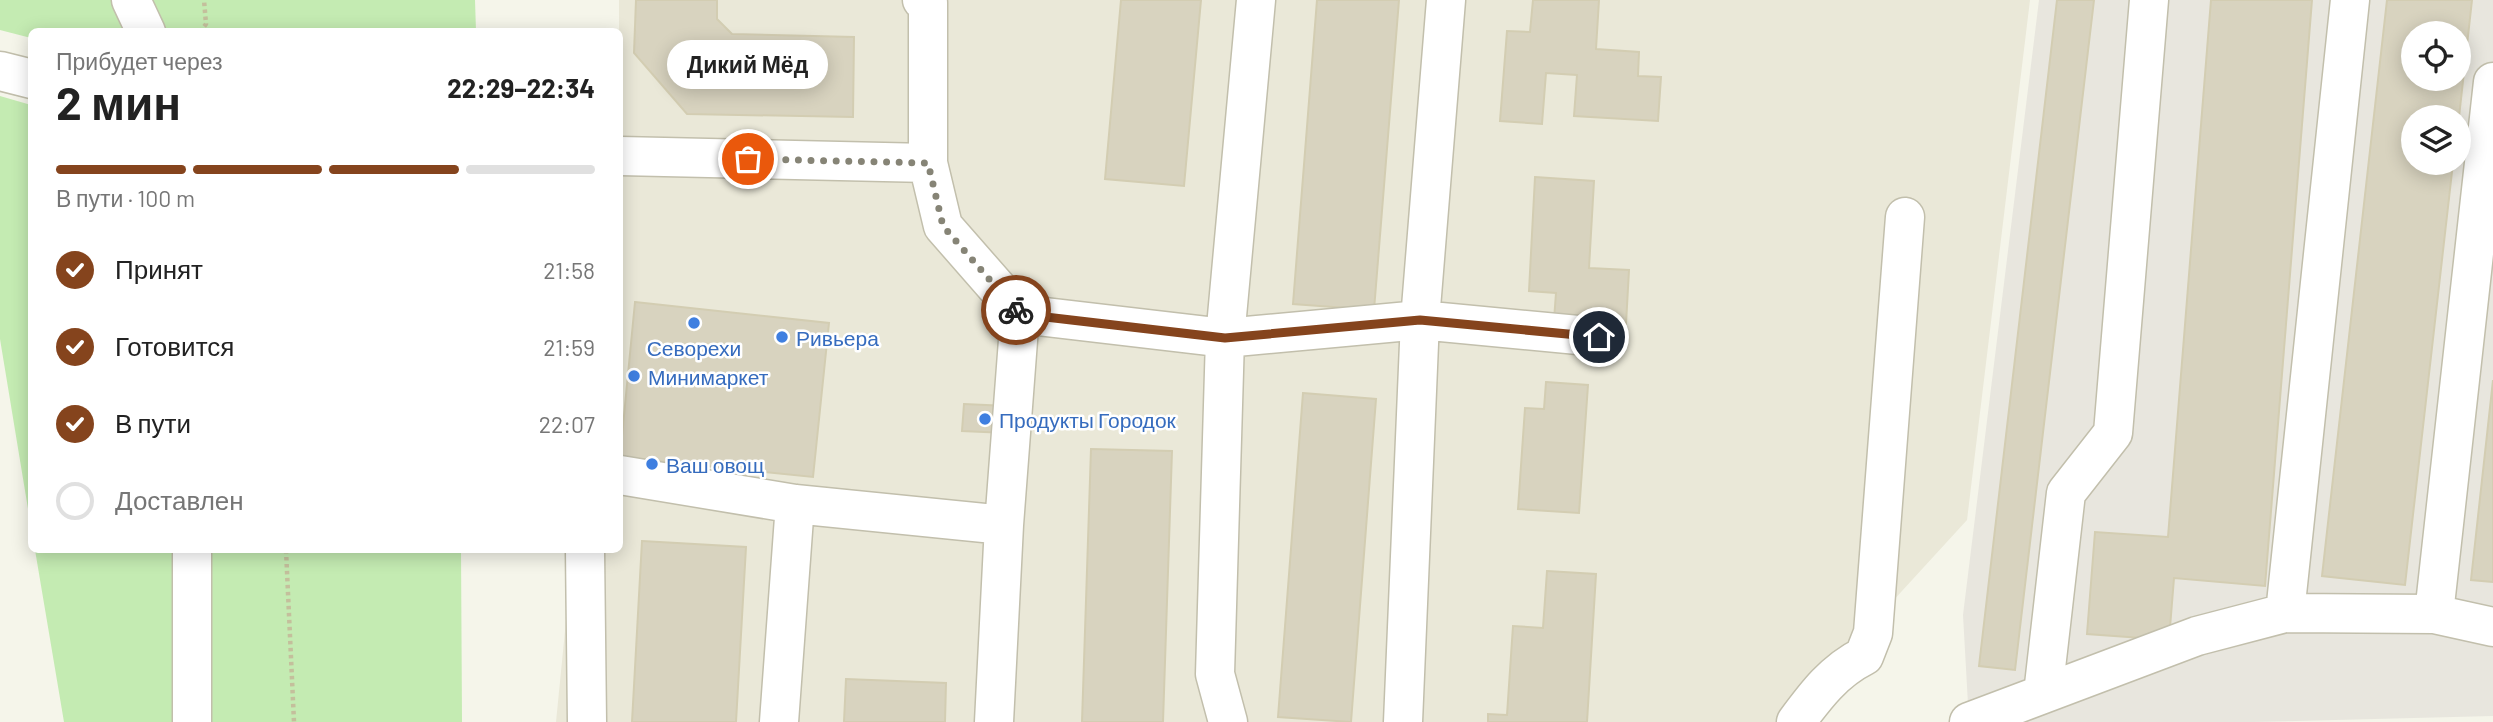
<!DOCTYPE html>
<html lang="ru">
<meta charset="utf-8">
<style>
body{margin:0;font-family:Barlow,sans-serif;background:#f6f6f6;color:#222;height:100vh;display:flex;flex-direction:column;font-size:26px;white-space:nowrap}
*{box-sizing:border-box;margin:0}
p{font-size:23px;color:#767676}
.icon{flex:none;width:38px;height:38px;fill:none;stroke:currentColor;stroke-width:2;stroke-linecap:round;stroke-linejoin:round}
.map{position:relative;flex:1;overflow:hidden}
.details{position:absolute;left:28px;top:28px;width:595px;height:525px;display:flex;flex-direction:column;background:#fff;border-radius:10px;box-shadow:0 4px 18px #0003}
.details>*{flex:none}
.fabs{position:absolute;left:2401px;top:21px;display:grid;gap:14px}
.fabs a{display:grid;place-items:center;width:70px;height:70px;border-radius:50%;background:#fff;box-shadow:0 4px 18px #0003;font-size:35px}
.pin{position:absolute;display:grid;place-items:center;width:60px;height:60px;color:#fff;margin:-30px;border:4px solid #fff;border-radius:50%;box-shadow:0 2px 7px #0007}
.courier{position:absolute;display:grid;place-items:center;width:70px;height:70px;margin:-35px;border:5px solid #85441d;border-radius:50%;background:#fff;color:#222;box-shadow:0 2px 9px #0007}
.bubble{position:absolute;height:49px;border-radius:24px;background:#fff;box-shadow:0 4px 18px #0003;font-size:23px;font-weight:700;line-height:49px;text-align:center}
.overview em{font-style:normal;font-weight:700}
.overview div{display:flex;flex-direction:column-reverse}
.overview{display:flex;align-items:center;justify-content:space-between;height:119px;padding:0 28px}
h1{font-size:46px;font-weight:700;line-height:52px}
.bar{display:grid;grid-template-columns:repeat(4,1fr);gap:10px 7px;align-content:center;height:84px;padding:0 28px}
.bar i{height:9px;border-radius:5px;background:#e0e0e0}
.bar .selected{background:#85441d}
.bar p{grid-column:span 4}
ol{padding:0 28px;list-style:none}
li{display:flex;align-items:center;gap:21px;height:77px}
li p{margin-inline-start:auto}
li .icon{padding:7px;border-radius:50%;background:#85441d;color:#fff;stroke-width:4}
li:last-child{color:#767676}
li i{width:38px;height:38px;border:4px solid #e0e0e0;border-radius:50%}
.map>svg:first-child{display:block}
.residential{fill:#eae8d8}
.industrial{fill:#e8e6de;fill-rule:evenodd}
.green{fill:#c4ebb2}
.building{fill:#d8d3bf;stroke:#d3cdb2;stroke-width:2;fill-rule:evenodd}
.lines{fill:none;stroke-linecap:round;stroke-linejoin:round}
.minor-casing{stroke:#c2bfac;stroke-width:41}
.path{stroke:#c4bf9c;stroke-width:4.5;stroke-dasharray:3.5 3.5;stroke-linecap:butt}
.minor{stroke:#fff;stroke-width:38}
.done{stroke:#868476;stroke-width:7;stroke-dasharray:0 12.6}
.route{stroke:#85441d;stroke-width:9}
.shop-dot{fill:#3f7fe0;stroke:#fff;stroke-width:2.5}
.labels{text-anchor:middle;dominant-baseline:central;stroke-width:5;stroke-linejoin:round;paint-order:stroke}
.shop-label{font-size:21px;fill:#366cbe;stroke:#fff;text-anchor:start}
</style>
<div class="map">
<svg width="2493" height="722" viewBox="0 0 2493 722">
<rect width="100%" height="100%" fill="#f5f5ea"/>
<path class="residential" d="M619,0H2030L1967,520L1782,722H556L573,550H620Z"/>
<path class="industrial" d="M2039,0H2493V716L2253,722H1969L1963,615ZM2413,33H2459V79H2413ZM2413,117H2459V163H2413Z"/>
<path class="green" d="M0,0H475L476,31L32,32L31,38L0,30Z
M0,96L31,105V527L0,339Z
M35,550H461L462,722H64Z"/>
<path class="building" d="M636,0H717V19L732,34L854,37L853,117L687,114L634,53Z
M1121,0H1201L1184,186L1105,179Z
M1317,0H1399L1374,310L1293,304Z
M1533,0H1599L1596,49L1639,52L1638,76L1661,77L1658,121L1574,116L1577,75L1546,73L1542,124L1500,121L1507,31L1530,32Z
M2057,0H2094L2015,670L1979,666Z
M2211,0H2312L2265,586L2174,578L2169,640L2087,634L2095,532L2168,537Z
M2387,0H2472L2459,117H2413V163H2453L2405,585L2322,576ZM2413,33H2459V79H2413Z
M1535,177L1594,181L1589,268L1629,270L1626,324L1554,320L1556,293L1529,291Z
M635,302L829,323L813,477L620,457Z
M2493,380V582L2471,580Z
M1546,382L1588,385L1579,513L1518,509L1525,408L1544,409Z
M1303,393L1376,399L1351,722L1278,717Z
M964,404L1007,406L1006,433L962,431Z
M1091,449L1172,451L1163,722H1082Z
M642,541L746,547L736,722H632Z
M1547,571L1596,574L1587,722H1488V714L1507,715L1513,626L1543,628Z
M846,679L946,683L945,722H844Z"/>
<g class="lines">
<defs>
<path id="minor" d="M131,0L146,32
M922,0L928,3V163
M0,71L32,79
M620,156L928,163L943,226L1020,314L1225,338L1420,320L1599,337
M620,475L795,504L1004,525
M192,550V722
M585,550L587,722
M2285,613L2350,0
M2434,614L2493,82
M2043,694L2066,493L2113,433L2149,0
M779,722L795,504
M994,722L1004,525L1020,314
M1228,722L1215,674L1225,338L1256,0
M1403,722L1420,320L1446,0
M1796,722C1816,695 1834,671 1864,656L1873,633L1905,217
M1969,722L2197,636L2285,613L2434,614L2493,627"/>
</defs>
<use href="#minor" class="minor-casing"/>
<path class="path" d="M200,32L206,24L204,0
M286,550L294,722"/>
<use href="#minor" class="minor"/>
</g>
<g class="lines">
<path class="done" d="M748,159L928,163L943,226L1016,310"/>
<path class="route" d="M1016,310L1020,314L1225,338L1420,320L1599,337"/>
</g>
<g class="shop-dot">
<circle cx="694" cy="323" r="7"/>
<circle cx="782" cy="337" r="7"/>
<circle cx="634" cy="376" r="7"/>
<circle cx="985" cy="419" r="7"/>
<circle cx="652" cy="464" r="7"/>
</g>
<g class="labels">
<g class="shop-label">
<text x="796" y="337">Ривьера</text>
<text x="694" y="347" text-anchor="middle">Севорехи</text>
<text x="648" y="376">Минимаркет</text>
<text x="999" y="419">Продукты Городок</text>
<text x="666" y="464">Ваш овощ</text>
</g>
</g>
</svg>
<div class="fabs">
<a><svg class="icon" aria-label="locate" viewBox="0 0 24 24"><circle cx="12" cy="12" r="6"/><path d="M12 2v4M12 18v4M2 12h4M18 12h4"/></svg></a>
<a><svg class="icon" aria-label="layers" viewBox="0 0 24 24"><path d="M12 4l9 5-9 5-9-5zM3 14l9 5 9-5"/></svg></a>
</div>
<div class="pin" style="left:748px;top:159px;background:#ea580c"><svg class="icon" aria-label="bag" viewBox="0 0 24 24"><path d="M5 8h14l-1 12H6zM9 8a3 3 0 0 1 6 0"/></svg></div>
<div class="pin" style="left:1599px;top:337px;background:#1f2937"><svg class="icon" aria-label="home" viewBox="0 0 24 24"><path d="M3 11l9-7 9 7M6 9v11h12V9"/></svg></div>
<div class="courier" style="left:1016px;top:310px"><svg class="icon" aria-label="bike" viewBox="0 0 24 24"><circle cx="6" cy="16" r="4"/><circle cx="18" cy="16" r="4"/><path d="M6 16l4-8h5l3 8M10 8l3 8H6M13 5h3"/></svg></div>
<div class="bubble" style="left:667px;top:40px;width:161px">Дикий Мёд</div>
<section class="details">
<div class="overview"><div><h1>2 мин</h1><p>Прибудет через</p></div><em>22:29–22:34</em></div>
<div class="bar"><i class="selected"></i><i class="selected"></i><i class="selected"></i><i></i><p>В пути · 100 m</p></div>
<ol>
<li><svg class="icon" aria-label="check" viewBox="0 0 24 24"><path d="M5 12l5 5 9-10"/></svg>Принят<p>21:58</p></li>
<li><svg class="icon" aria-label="check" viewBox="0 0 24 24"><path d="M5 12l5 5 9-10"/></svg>Готовится<p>21:59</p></li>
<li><svg class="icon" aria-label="check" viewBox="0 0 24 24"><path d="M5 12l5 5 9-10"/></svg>В пути<p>22:07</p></li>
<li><i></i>Доставлен</li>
</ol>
</section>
</div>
